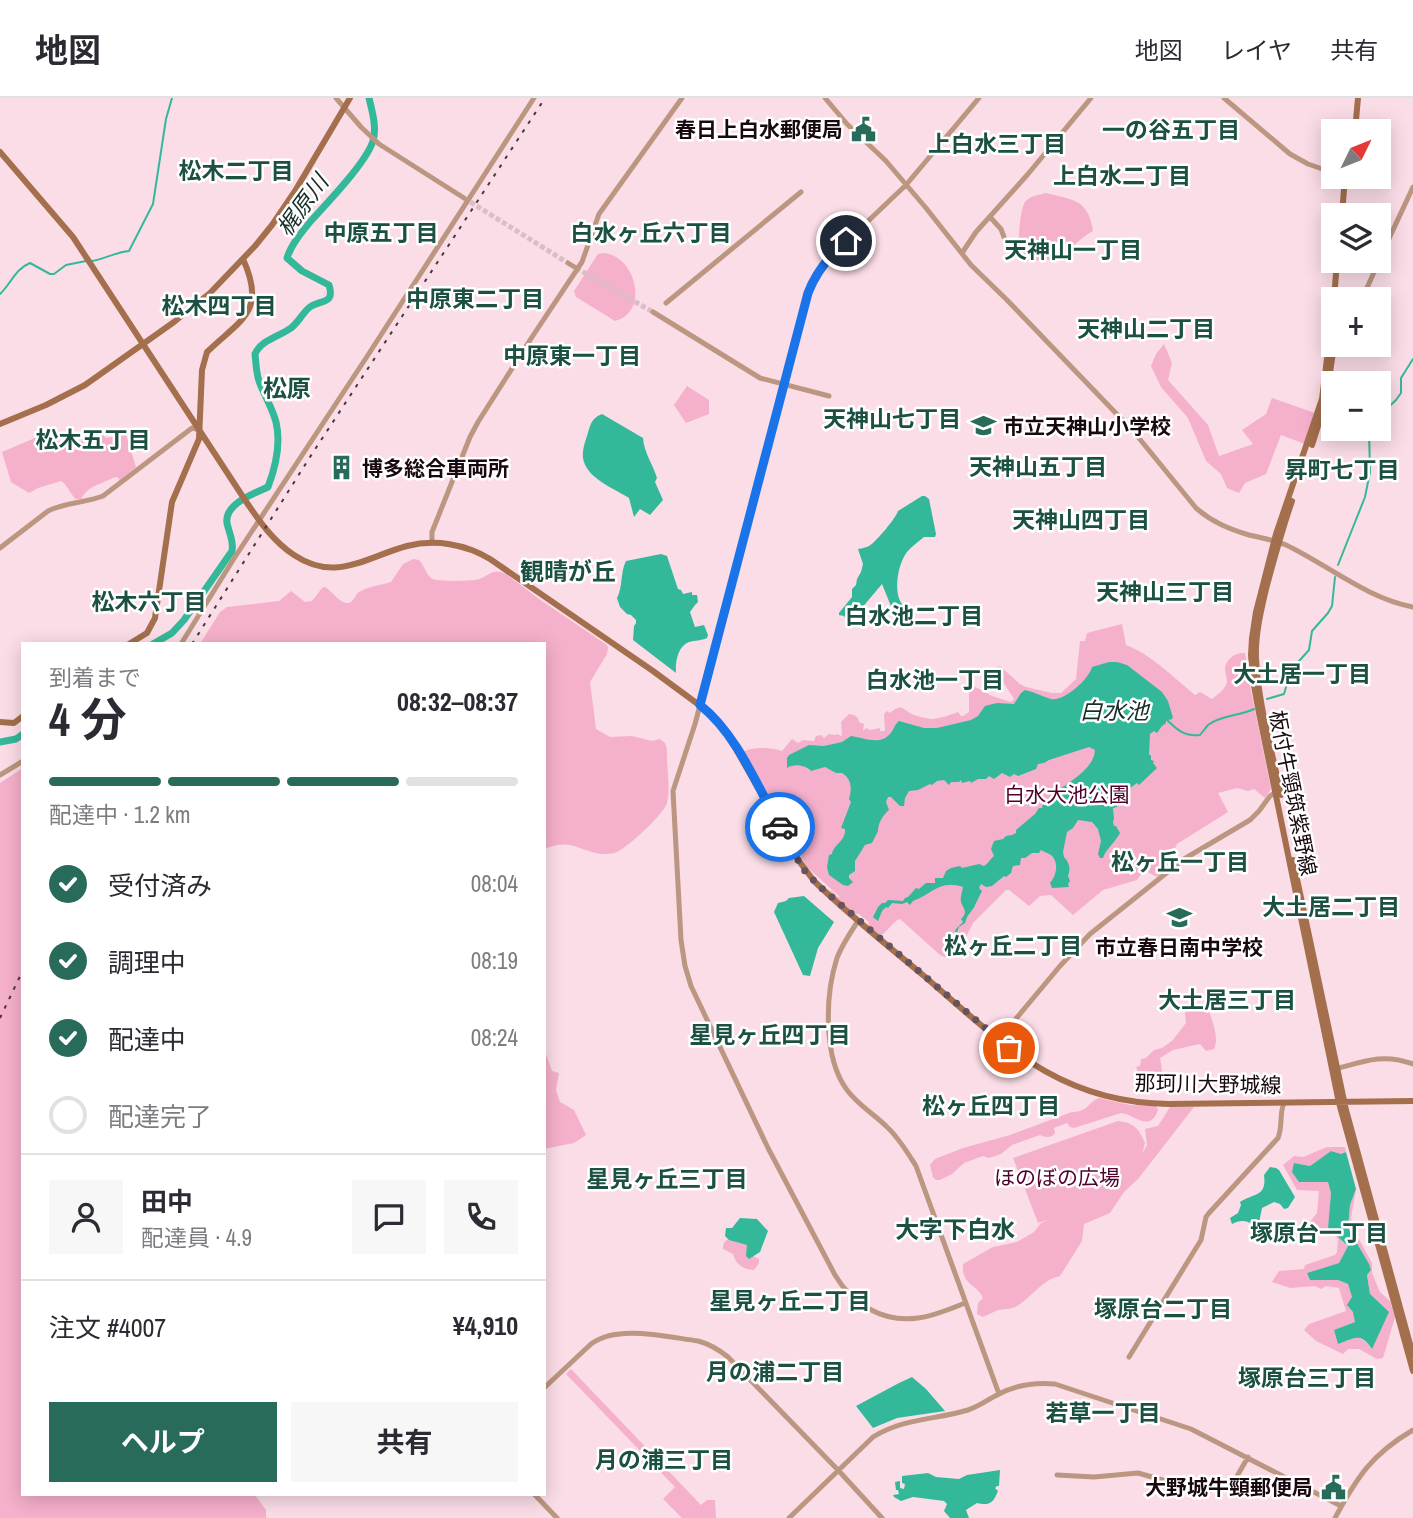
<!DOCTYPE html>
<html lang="ja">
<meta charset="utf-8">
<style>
body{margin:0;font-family:"Archivo Narrow","Noto Sans JP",sans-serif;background:#f7f7f7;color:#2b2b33;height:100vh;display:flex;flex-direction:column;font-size:26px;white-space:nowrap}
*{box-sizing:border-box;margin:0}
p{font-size:23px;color:#7c7c81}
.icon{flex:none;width:38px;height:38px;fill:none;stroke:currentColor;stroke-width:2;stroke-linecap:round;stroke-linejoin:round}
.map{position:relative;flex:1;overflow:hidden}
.side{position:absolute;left:21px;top:544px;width:525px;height:854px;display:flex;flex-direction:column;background:#fff;border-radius:0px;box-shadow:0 4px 18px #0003}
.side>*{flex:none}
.needle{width:46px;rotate:47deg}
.controls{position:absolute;left:1321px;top:21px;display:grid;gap:14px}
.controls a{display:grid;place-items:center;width:70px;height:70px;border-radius:0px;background:#fff;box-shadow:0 4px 18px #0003;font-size:35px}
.pin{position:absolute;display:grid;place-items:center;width:60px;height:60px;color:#fff;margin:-30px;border:4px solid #fff;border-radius:50%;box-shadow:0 2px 7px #0007}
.courier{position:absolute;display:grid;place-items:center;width:70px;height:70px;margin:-35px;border:5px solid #1a73e8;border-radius:50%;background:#fff;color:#222;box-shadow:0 2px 9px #0007}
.head em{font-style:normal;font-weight:700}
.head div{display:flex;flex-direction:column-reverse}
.head{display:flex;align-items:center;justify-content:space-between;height:119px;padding:0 28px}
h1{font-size:46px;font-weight:700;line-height:52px}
.bar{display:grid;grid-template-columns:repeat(4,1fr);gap:10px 7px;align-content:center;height:84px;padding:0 28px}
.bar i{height:9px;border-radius:5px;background:#e1e1e2}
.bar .active{background:#296b5a}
.bar p{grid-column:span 4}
.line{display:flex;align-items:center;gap:18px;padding:0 28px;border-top:2px solid #e1e1e2}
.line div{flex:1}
.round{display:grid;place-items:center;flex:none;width:74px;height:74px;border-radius:0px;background:#f7f7f7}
ol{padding:0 28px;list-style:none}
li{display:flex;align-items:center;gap:21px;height:77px}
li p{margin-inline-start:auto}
li .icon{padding:7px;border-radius:50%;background:#296b5a;color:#fff;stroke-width:4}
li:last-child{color:#7c7c81}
li i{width:38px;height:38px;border:4px solid #e1e1e2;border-radius:50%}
.primary-button{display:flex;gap:14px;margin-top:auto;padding:14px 28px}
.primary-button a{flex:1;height:80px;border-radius:0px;background:#296b5a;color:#fff;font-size:28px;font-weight:700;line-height:80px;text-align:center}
.primary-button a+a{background:#f7f7f7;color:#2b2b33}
header{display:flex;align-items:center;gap:42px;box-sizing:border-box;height:98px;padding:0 35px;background:#fff;border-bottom:2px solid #e1e1e2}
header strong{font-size:33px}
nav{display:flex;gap:38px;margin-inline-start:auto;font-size:24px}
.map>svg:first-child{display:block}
.green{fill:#f5b0cb}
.water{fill:#34b89a}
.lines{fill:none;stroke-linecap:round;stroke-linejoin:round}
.stream{stroke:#34b89a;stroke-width:2}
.river{stroke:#34b89a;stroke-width:7}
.tertiary-tunnel{stroke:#d9bdc7;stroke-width:5;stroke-dasharray:5 2.5;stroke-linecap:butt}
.tertiary{stroke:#bb9680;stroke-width:5}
.secondary{stroke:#a36f4d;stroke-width:6}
.rail{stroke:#4a373e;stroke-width:2;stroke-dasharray:3.5 7;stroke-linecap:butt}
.done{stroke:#67535b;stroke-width:7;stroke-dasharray:0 12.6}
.route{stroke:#1a73e8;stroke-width:9}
.labels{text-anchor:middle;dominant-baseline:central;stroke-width:5;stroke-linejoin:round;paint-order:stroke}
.poi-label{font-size:21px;font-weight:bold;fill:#18080f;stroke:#fff;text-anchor:end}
.street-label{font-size:21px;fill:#18080f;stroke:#fff}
.park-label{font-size:21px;fill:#51002d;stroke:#fff}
.neighbourhood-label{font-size:23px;font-weight:bold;fill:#1b5043;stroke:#fff}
.water-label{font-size:23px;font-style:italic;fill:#182e28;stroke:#fff}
.quarter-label{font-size:24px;font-weight:bold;fill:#1b5043;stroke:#fff}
</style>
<header>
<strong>地図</strong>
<nav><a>地図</a><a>レイヤ</a><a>共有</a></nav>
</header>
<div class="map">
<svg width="1413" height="1420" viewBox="0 0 1413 1420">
<rect width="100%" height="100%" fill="#fbdde7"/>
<path class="green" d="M1046,95C1072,102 1088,100 1093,133C1078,141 1068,155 1053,164L1044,160C1038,163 1027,165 1022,160C1016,153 1020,111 1025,104C1030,98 1038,97 1046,95Z
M605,155C637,160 649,215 615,223L576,199L574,193L598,156Z
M1164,246L1172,265L1168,282L1208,327L1219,358L1253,346L1242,332L1266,316L1272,300L1315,315L1305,346L1281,337L1266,376L1245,385L1239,395L1227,390L1221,376L1206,363L1188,320L1161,289L1151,268L1156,256Z
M687,288L709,302V316L686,325L674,307Z
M39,329L44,343L56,342L74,352H77C82,346 78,351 81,344C84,337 92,336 99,333L106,340L117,338L120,334H125L136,369L120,382L117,379C113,379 110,382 106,383C94,389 89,388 81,401H76C70,396 68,387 61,383L38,390L29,395L11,384L2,354L35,340Z
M413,461L419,462C424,467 426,476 431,480C435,484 469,483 475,482C488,481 489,469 506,476L539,501L607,547L608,550L607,556L590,584L596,631L610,639L632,638L652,643L660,641L665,645L667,651C666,668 671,688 667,705C664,716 628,749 617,754C612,756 607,756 601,756C576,752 572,740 544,751V546H200L220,514L227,509L279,503L291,493L305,504L312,503L322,490L325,489C331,492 340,506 348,505C353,505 355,497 359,494C369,488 382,487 391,484L403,466Z
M1122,526L1126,547C1152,557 1173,579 1195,597L1200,594L1212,601C1218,596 1226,591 1227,583C1227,579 1225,575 1225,571C1225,561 1236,554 1245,555L1251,593L1271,691L1265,700L1254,691L1248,693L1237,690L1218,695L1228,714L1177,746L1165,772L1157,779L1144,772L1137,782L1103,792L1073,817L1051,797L1040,798L1029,808L1009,792H1006L973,825L963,845L949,861L940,857L900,821L897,822L883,836H877L868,827L869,824L859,816H854C846,807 838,803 830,795L831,792L838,799H840L807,769L742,654C752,649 770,649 782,653L792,641L798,645L803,642L814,643L816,638L821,637L824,640L829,636L835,637L837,636L842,638L841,624L849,616L854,617L858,620L859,624L864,626L863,633L866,630L870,632L880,630V633H885L884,616L887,613L890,615C903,604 902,612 914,617C919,619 926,620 931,621C939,621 950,617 958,614L961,618H963L969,614V594L964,587L968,585L992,598L1011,604L1014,601L994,570L1000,568L1020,586L1026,589L1052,595H1061L1076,581L1080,543H1085L1087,535Z
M23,670V1396L255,1397L266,1412V1420H0V685Z
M1207,907C1211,921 1220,938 1214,951L1206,953L1200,946L1173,952L1160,960C1162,971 1164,977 1157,986H1148L1140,978L1136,969L1140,968L1141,961L1146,960L1154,952L1162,950L1172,943L1186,925L1185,915L1192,909Z
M544,950L552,973L559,975L556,992L560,1004L574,1012L586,1037L574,1045L544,1051Z
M1099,1000L1130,1007L1156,1008L1158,1012C1150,1035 1136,1017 1121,1015L1074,1030L1070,1029L1067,1025L1054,1030L1055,1035C1051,1041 1045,1039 1040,1037L1012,1047L1001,1056L989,1060L983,1058L964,1065L952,1076L940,1082H936L933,1079L930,1067L935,1061L963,1050L1010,1037L1072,1014C1088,1014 1087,1005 1099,1000Z
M1170,1009H1194L1138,1081L1124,1094L1110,1115L1084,1126L1082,1143L1060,1178C1041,1182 1032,1200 1015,1209C1010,1211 1004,1211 998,1212C993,1214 988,1217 983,1219L977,1216L978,1205L983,1200C977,1186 961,1187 963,1166L993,1149L1017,1144L1034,1134L1041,1125L1049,1121L1038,1125L1013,1060L1118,1023C1135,1025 1139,1031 1145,1045L1142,1056L1147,1047L1145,1031L1158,1028Z
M1327,1049H1345L1346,1054L1341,1056L1331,1053L1310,1068L1294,1065L1328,1084L1331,1095L1328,1130L1348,1148L1339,1165L1307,1175L1310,1182H1338L1348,1186L1352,1199L1355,1224L1334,1232L1338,1245C1358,1241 1357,1233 1372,1251L1370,1196L1367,1177L1371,1172L1348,1130L1350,1107L1356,1091L1351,1120L1355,1134L1372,1165V1175L1380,1194L1390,1203L1395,1219L1383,1260L1377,1261L1359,1251H1348L1343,1256L1316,1243L1304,1232L1309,1226L1346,1213L1339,1190L1326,1188L1321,1191L1315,1188L1290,1190L1272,1184L1279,1173L1304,1171L1305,1167L1335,1157L1337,1154L1338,1141L1330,1134L1311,1132L1309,1125L1317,1115L1319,1093L1297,1092L1283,1067L1294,1058L1303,1059Z
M729,1141C742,1143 748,1141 749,1156L759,1161V1165L754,1172C743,1171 736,1167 733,1156L723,1151C723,1146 724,1143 729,1141Z
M571,1271L701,1407L707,1402H715L716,1420H682L663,1401L675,1389L566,1276Z"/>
<path class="water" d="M602,316L643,340C644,355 653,366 657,380L655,384L663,402L650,417L640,411L634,419L629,400C613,390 586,380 583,360C582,353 585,344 587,338C590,328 591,320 602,316Z
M922,398H925L929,401L936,436L935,439H924C918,444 911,449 907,454C898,466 894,490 900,503C905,512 912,509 908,522L895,518L882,486L861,511L855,522L849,526L844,518L839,517V515L852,499V491L856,487L857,481L861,474L863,466L858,451C863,450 864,450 869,448C876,444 896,420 898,413Z
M661,456L667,458L678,491L681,492L683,496L692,494V497H697L698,504L695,507L690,514L695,529L704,527L708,537L707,540C701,543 695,542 689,544C678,548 675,564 676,575L633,542L634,528L636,525V522L631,517L627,516L620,509L617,500C623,489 620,475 626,463Z
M1109,564H1117L1127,567L1162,594L1168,603L1173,620L1170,622L1166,621V625L1162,628L1157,635L1154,633L1150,636L1149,656L1151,658V662L1154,663L1153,665L1157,670L1139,687L1137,685L1125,694L1118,696L1119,702L1117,709L1113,710L1114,721L1113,724L1114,728H1116L1120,735C1117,742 1105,752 1103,760H1100L1098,756L1101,743L1098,731L1092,724L1078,722L1073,730L1067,734L1063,754L1064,759C1069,764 1071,770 1068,778L1070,783L1068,786L1069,789L1052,790L1050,785C1057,777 1059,764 1051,757C1048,755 1044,754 1041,752L1039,755H1032L1025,760H1021L1020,767L1013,768L1011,775L1006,779L1004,778L992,788L986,789L981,786L979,790L982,793L975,807H974L975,808L967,819L965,825L959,829L955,839L952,841L956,831L963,824L961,821C968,814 964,812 961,804C960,800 962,794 963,789C940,781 932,796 913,803L910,807L907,804L902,806L892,805L888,810L886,809L882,813L878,823L873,819L878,809L882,805H885L888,802L903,803L905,800L908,799L916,790L919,791L926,785H935V780H943L946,773L951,770L960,768L962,770L979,766L984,768C988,766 990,761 994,758L991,751L994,743L1003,741L1006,738L1012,737L1016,735V732L1035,716L1039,710H1042L1043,706L1056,697V694C1070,683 1094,671 1095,652L1089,649L1049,662L1044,665L1038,666L1036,671L1018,678L1014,676L1010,679L1002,675L994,681L989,678L986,681H978L971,685L970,683L962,685L961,682L959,684H951L949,687L944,682L937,683L932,687L930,686L918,692L909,693L905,700L904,708H900L891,699H888L886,704L889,712C883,717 878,725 878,733L872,745L865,747L855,763V773L849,777V780L853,784L848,788L843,787L829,777L827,769L829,757L832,756C833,747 846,743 845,731L841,730L851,704L849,701C852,691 852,681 842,675H836L825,669L811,673C807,667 793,665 787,670V660L789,657L809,647L824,648L842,644L851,638C864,640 879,647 889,637C894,632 894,627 899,623L924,630H937L971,622L978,618L985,608L997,605L1014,606L1021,595L1025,592C1035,594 1043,599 1051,601C1064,604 1089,581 1092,569Z
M804,798L834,824L818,850L810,878L803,877L774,814L778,805L786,803L789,800Z
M1331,1053L1341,1056L1346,1054L1356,1091L1350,1107L1348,1130L1369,1166L1371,1172L1367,1177L1370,1196L1389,1214L1372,1251C1360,1234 1356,1240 1338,1246L1334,1232L1355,1224L1353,1214L1347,1207L1352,1199L1348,1186L1338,1182H1310L1307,1175L1339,1165L1348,1148L1328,1130L1331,1095L1328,1084H1299L1292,1074L1294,1065L1310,1068Z
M1270,1069L1276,1070L1279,1072L1295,1099L1288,1110L1284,1111L1280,1106L1274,1104L1262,1110L1259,1125L1254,1127C1246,1122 1240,1122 1232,1126L1230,1120L1238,1115L1241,1107L1240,1104C1254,1095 1267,1099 1264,1077Z
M740,1120L757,1121L768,1133L760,1154L749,1161L746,1158L747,1147L729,1142L725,1138L726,1130H732Z
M912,1279L926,1291L945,1313L897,1320L873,1330L856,1308L899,1285Z
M1000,1372L999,1388H997L995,1390L998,1393C993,1405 990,1408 977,1405L966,1412L969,1420H950L944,1413L947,1406L944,1403L913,1399L901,1403L894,1399L893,1397L899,1396L898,1392H896L895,1384L900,1383V1390L904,1391L905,1386L902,1385V1378L928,1375L936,1379L959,1381L967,1377Z"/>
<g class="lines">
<path class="stream" d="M92,163C105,161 116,154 129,153L153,106L166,21L172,0
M0,196C11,186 15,171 30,165L50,176H54L66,167L86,163
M1379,318L1396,302L1401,295V280L1413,261
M1338,467L1365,399L1370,374L1369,331
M1267,601L1284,596L1291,572L1309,552L1312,533L1328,515L1332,508L1335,479
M1165,620C1176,631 1184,639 1200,637C1201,636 1207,628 1208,627C1221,617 1240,618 1254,611"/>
<path class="river" d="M153,546L172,535L184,522L232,453C234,443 229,435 227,425C224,406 255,395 268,389C276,368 281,345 276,324C272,309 264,297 259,283C256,274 256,265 255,256C261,242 280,238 291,230C299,224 303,214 310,209C321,201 335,207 329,187L302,173L287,160C291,147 301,135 310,124C327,105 366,65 373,43C377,29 372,13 369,0
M0,644L16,641L23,636"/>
<path class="tertiary-tunnel" d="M464,100L568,165
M576,170L653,214"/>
<path class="tertiary" d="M336,0L361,29L379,46L464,100
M825,0L847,26L886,63L926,110L971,167L1007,202L1134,334L1196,410C1212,424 1229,431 1249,437C1262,440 1274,442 1286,447C1328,467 1366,500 1413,509
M1224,0L1290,56L1308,66L1334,75
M990,119L1001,131L1004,139
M962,155L976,134L1028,76L1091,0
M1379,162L1413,89
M568,165L576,170
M1362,201L1379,163
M666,205L801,94
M653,214L760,280L829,298
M432,445V434L470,339L478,324L532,239L582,164L599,116L682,0
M0,450L48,413C66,404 85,405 103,398L192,330L200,332
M181,546L233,462L368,257L534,0
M0,677L23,663
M858,823C850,835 842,847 837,860C825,897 823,960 847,992C858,1007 874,1016 887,1029C899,1040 907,1054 916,1068L999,1296
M999,941L1060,868L1090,836L1184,761L1250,722L1259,713L1270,698L1276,694
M1336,971C1364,963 1384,955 1413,966
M965,1205C950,1211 934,1218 918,1220C883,1225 852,1206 835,1177L768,1050L691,888L685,868L681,842L673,693L695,626L707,581L810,189L817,175L826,163L906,87L979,0
M1129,1259L1201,1142L1206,1119L1209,1115L1278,1040C1283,1028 1279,1016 1284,1005
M544,1290L591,1246C617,1226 667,1239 698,1243C710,1246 718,1251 728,1259L838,1372L882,1420
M1057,1377L1094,1379L1138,1375L1194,1391L1208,1393L1225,1388L1236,1380L1248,1359
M534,1396L557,1420
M789,1420L873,1339C903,1320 935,1322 968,1312C978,1309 987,1302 997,1297C1015,1287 1035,1284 1055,1286L1191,1331L1341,1408
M1335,1420C1357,1379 1372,1356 1413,1332"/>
<path class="secondary" d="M1355,33L1358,0
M0,54L73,139L247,405C260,424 274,444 294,457C336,485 366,459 407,448C435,441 465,446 490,461L653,573L710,615L728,637L799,763L814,783C849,817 887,847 924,878C1002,945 1059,1005 1169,1006L1413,1003
M1342,117L1345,79
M1334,201L1337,163
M1334,204L1322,301L1276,436L1256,514L1252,540L1251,557L1253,582L1259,615L1339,1005L1413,1273
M0,326L46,307L85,287L174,224L210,195L255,148L272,127L295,93L350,0
M1312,347L1326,302L1334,247
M129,546L147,535L155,520L172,404L199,341L202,272L207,254C241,221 267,214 243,161
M0,624L14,625L23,618
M1281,697C1272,652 1258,606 1256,560C1255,537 1261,513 1266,491C1274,461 1282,432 1292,403
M1293,762L1346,1012L1413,1257"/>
<path class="rail" d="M192,546L310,359L545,0
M0,920L23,872"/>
</g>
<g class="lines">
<path class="done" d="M780,729L803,771L819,788L1009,950"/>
<path class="route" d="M780,729C758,689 736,635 700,607L808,195C816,174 829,158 846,143"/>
</g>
<defs>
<symbol id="civic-bare" viewBox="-9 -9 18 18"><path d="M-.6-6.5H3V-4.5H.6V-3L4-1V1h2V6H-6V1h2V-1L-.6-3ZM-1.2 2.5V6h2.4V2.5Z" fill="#296b5a" stroke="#fff" stroke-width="2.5" paint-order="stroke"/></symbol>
<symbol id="school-bare" viewBox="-9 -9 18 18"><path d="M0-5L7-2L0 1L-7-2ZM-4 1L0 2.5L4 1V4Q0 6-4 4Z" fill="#296b5a" stroke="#fff" stroke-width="2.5" paint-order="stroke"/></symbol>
<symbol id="building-bare" viewBox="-9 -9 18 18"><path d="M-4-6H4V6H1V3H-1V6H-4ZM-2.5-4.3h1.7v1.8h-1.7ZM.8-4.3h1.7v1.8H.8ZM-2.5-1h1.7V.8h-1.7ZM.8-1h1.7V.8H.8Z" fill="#296b5a" stroke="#fff" stroke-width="2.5" paint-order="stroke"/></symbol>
</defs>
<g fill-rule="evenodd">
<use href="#civic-bare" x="846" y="14" width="35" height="35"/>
<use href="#school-bare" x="966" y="310" width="35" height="35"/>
<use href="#building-bare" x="324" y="352" width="35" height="35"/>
<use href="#school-bare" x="1162" y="802" width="35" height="35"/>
<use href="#civic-bare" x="1316" y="1372" width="35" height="35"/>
</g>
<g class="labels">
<g class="poi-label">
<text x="843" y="31">春日上白水郵便局</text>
<text x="1003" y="328" text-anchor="start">市立天神山小学校</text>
<text x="362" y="370" text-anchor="start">博多総合車両所</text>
<text x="1179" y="849" text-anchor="middle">市立春日南中学校</text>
<text x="1313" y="1389">大野城牛頸郵便局</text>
</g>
<g class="street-label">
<text transform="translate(1293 695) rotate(79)">板付牛頸筑紫野線</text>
<text transform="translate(1208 986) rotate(1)">那珂川大野城線</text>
</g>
<g class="park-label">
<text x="1067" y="696">白水大池公園</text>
<text x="1057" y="1079">ほのぼの広場</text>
</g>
<g class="neighbourhood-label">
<text x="1171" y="31">一の谷五丁目</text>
<text x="997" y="45">上白水三丁目</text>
<text x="236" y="72">松木二丁目</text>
<text x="1122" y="77">上白水二丁目</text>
<text x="381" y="134">中原五丁目</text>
<text x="651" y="134">白水ヶ丘六丁目</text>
<text x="1073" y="151">天神山一丁目</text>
<text x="475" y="200">中原東二丁目</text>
<text x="219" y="207">松木四丁目</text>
<text x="1146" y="230">天神山二丁目</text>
<text x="572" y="257">中原東一丁目</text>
<text x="892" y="320">天神山七丁目</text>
<text x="93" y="341">松木五丁目</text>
<text x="1038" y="368">天神山五丁目</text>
<text x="1342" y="371">昇町七丁目</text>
<text x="1081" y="421">天神山四丁目</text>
<text x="1165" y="493">天神山三丁目</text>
<text x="149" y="503">松木六丁目</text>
<text x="914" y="517">白水池二丁目</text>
<text x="1302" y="575">大土居一丁目</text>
<text x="935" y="581">白水池一丁目</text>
<text x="1180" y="763">松ヶ丘一丁目</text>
<text x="1331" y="808">大土居二丁目</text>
<text x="1013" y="847">松ヶ丘二丁目</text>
<text x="1227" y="901">大土居三丁目</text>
<text x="770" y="936">星見ヶ丘四丁目</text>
<text x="991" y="1007">松ヶ丘四丁目</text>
<text x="667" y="1080">星見ヶ丘三丁目</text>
<text x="1319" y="1134">塚原台一丁目</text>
<text x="790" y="1202">星見ヶ丘二丁目</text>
<text x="1163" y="1210">塚原台二丁目</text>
<text x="775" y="1273">月の浦二丁目</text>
<text x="1307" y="1279">塚原台三丁目</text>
<text x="1103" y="1314">若草一丁目</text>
<text x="664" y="1361">月の浦三丁目</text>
</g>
<g class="water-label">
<text transform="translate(302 107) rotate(-54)">梶原川</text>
<text x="1114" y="612">白水池</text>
</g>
<g class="quarter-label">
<text x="287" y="290">松原</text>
<text x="568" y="473">観晴が丘</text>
<text x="955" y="1131">大字下白水</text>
</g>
</g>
</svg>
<div class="controls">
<a><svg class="needle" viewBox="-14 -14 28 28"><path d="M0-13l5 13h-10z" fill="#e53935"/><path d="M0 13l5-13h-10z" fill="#7c7c81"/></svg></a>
<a><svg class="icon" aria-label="layers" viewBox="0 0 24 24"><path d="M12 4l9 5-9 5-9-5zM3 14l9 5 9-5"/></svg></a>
<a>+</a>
<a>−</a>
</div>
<div class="pin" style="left:1009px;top:950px;background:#ea580c"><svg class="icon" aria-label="bag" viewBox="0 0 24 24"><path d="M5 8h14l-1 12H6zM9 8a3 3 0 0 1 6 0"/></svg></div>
<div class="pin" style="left:846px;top:143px;background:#1f2937"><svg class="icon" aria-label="home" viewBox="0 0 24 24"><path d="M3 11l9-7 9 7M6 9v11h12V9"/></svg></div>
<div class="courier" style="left:780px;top:729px"><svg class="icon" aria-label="car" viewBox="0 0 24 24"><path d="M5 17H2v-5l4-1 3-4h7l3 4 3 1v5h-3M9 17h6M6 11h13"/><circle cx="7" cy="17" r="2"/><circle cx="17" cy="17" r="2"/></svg></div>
<section class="side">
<div class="head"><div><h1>4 分</h1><p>到着まで</p></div><em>08:32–08:37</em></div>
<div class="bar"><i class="active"></i><i class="active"></i><i class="active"></i><i></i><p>配達中 · 1.2 km</p></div>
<ol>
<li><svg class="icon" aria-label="check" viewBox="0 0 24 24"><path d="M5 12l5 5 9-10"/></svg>受付済み<p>08:04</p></li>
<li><svg class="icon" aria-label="check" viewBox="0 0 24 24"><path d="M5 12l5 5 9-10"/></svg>調理中<p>08:19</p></li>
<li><svg class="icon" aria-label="check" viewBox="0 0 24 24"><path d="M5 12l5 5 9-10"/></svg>配達中<p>08:24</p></li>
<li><i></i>配達完了</li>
</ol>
<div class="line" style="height:126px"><a class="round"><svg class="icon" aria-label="person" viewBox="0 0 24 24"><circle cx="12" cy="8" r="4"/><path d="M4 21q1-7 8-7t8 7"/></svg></a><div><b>田中</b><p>配達員 · 4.9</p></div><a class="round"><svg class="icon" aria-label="chat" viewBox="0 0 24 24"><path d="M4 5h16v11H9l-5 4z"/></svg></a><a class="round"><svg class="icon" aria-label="phone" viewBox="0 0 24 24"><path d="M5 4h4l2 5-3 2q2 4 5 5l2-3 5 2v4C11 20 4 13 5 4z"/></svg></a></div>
<div class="line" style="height:91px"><div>注文 #4007</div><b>¥4,910</b></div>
<div class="primary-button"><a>ヘルプ</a><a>共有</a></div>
</section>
</div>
